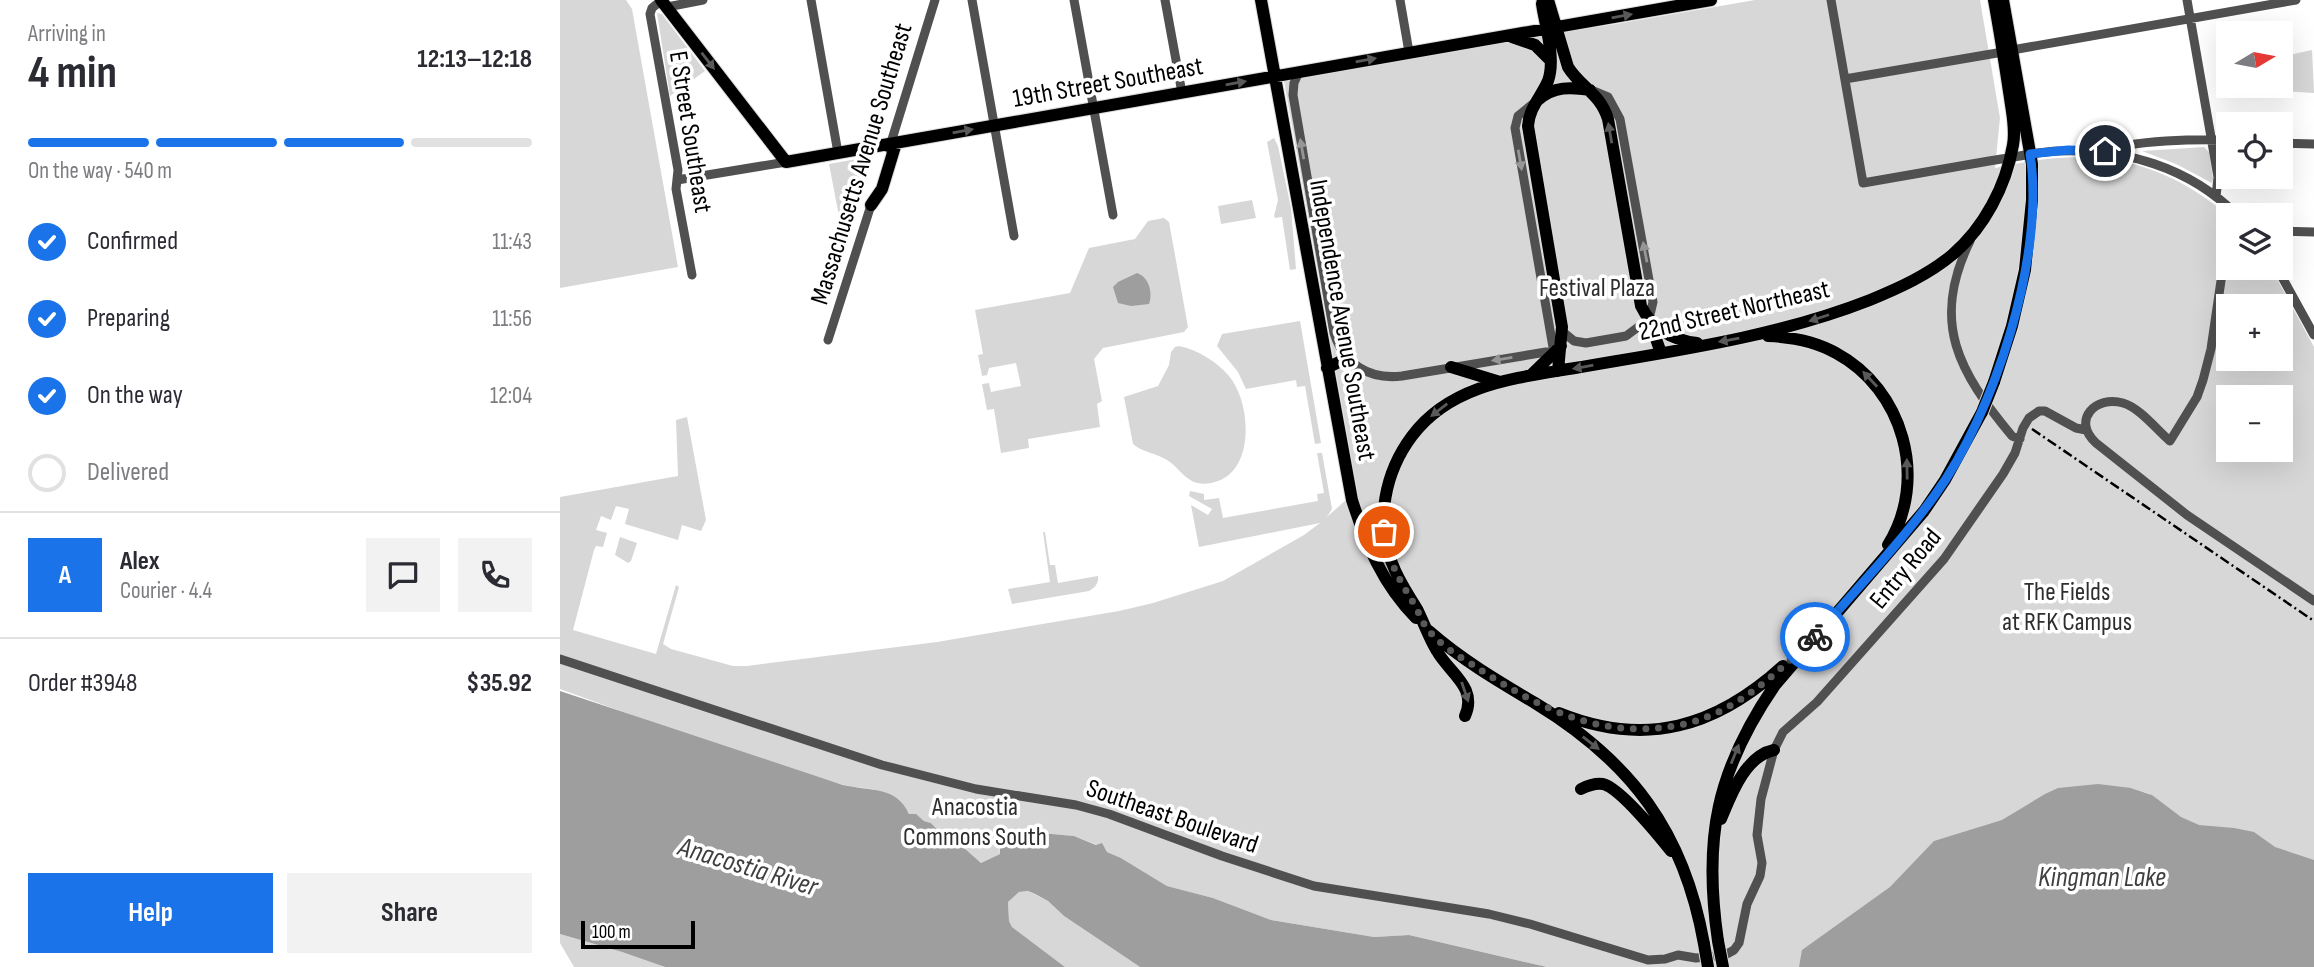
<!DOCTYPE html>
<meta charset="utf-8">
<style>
body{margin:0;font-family:"Sofia Sans Condensed",sans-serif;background:#f2f2f3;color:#2b2b33;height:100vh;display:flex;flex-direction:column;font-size:26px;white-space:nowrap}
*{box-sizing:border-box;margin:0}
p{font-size:23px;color:#7c7c81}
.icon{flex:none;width:38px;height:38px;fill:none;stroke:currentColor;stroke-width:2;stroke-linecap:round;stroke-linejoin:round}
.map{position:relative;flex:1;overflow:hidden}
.details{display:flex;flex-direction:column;background:#fff;width:560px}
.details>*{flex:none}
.needle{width:46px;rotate:80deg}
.controls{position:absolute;left:1656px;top:21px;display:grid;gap:14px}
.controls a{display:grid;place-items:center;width:77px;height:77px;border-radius:0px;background:#fff;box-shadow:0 7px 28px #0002;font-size:35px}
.scale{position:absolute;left:21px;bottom:18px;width:114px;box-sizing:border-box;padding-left:7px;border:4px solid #000;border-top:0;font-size:19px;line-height:24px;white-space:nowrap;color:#000;-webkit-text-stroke:5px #fff;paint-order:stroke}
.pin{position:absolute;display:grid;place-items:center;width:60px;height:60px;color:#fff;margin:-30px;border:4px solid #fff;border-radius:50%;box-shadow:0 2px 7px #0007}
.courier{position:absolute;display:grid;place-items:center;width:70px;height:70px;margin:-35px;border:5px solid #1a73e8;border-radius:50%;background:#fff;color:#222;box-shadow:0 2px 9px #0007}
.headline em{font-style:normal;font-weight:700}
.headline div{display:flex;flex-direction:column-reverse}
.headline{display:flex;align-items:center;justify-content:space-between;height:119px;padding:0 28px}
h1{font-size:46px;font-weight:700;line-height:52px}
.bar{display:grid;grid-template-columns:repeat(4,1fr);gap:10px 7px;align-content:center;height:84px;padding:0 28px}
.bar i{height:9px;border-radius:5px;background:#e1e1e2}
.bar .selected{background:#1a73e8}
.bar p{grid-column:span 4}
.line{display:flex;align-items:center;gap:18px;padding:0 28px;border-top:2px solid #e1e1e2}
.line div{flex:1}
.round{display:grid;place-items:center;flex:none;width:74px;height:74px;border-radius:0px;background:#f2f2f3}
ol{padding:0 28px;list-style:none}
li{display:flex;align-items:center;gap:21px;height:77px}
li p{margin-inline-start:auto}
li .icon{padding:7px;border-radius:50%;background:#1a73e8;color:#fff;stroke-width:4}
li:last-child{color:#7c7c81}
li i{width:38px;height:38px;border:4px solid #e1e1e2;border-radius:50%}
.primary-button{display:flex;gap:14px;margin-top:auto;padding:14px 28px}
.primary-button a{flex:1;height:80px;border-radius:0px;background:#1a73e8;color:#fff;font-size:28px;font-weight:700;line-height:80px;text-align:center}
.primary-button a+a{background:#f2f2f3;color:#2b2b33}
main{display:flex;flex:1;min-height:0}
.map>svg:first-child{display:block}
.green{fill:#d7d7d7;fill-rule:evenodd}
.water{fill:#9e9e9e}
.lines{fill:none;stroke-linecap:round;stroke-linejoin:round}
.major-casing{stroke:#dbdbdb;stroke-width:14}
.minor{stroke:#505050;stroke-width:9}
.major{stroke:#000;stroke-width:12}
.rail{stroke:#000;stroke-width:2.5;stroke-dasharray:10 3.5 2 3.5;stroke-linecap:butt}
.major-bridge-casing{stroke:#dbdbdb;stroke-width:14;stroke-linecap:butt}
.major-bridge{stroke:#000;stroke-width:12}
.oneway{fill:#595959}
.oneway2{fill:#969696}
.done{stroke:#595959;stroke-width:7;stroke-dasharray:0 12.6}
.route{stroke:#1a73e8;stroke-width:9}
.labels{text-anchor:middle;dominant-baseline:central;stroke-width:7;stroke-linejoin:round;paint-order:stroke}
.street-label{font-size:26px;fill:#000;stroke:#fff}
.park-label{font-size:26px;fill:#2e2e2e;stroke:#fff}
.water-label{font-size:28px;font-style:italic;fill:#3f3f3f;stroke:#fff}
</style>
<main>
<section class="details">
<div class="headline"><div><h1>4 min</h1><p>Arriving in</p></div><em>12:13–12:18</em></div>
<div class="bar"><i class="selected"></i><i class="selected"></i><i class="selected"></i><i></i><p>On the way · 540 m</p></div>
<ol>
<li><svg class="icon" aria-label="check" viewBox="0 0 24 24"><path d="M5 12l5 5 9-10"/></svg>Confirmed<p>11:43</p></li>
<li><svg class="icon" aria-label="check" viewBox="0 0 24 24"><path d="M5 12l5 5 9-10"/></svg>Preparing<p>11:56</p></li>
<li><svg class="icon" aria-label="check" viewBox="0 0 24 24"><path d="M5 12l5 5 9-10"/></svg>On the way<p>12:04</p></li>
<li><i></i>Delivered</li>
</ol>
<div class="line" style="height:126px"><b class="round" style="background:#1a73e8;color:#fff">A</b><div><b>Alex</b><p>Courier · 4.4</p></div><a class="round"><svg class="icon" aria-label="chat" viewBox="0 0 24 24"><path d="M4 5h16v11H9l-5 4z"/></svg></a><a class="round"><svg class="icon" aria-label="phone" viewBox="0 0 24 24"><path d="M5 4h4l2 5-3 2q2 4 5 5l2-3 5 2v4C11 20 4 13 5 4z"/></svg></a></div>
<div class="line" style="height:91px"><div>Order #3948</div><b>$35.92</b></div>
<div class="primary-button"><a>Help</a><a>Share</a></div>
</section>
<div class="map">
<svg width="1754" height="967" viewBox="0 0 1754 967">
<rect width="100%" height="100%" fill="#fff"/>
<path class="green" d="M0,0H66L72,9L118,267L0,288Z
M1195,0H1420L1440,118L1435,168C1528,147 1593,154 1668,215V268H1711L1754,347V889L1729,905L1590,794L1571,788L1366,865L1239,967H987L849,935L814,937L711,920L653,898L607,886L561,858L547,852L545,848L514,836L481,833L438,846L440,854L421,863L403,847L390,843L371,823L364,821L358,816L349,814C345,804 326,793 315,790C306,787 294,788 284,785C187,757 94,723 0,689V497L118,476L116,420L127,417L146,520L141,531L122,525L118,540L65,524L69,509L56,506L51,520L41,516L36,530L47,533L43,547L36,546L34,550L13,630L96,654L116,585L119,587L103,644L111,649L173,666H187L377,642L559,611L593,603L663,581L744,535L760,523L639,547L631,505L648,515L652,509L629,496L630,491L644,494V500L659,498L663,518L758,501L757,494L764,493L757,453H762L772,509L767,517L797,490L724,81L992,33L1050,25ZM1668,306H1720V359H1668ZM1668,397H1720V450H1668Z
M97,13L102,14L145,71L110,96Z
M1752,50L1754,93L1705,90L1699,86H1720V57Z
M714,138L718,146L731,208L736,269L730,270L722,217L715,218L714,216L718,200L707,142Z
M1644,147L1649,152L1653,179L1652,183L1616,164L1582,151Z
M308,157L283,237L269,164Z
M692,200L696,218L661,224L658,206Z
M604,218L609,222L628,327L624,332L543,348L534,359L542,401L537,404L540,427L468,439L469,448L441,453L434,409L427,410L422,384L429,383L431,392L461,386L456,363L429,368L427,375L422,376L418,355L423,354L415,310L510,293L529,248L575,239L588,221Z
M740,321L761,443L755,444L745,386L737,387L736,380L686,389L678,372L657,346L662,334Z
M619,346C638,350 656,361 669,376C691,402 695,468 658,481C650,484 640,485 632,481C622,476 616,465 607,460C596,453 582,452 573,444L564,397L598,386L609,365L611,352L615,347Z
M483,532H485L490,565H495L498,583L538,576C539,583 535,588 529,591L452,604L448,589L490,582Z
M60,537L77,543L71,561L68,563L55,555Z
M468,891L488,901L504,916L580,967H505L452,927L449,921L448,902L459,892Z
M0,934L62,952L105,967H14L0,943Z"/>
<path class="water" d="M577,273C589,277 593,292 589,304L571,306L558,303L553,287L558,282Z
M0,691L283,785C309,791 337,786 349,814H356L364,821L371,823L390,843L403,847L421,863L440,854L439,841L465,834L481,833L514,836L536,845L542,843L547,852L561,858L607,886L653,898L711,920L814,937L849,935L987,967H580L504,916L488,901L475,894L468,891L459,892L448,902L449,921L452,927L505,967H105L62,952L0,934Z
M1538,784L1571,788L1592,795L1621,817L1639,825L1674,828L1694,832L1715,847L1754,860V967H1239L1242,950L1330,887L1374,841L1442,820L1485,794L1498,788Z"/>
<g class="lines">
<defs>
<path id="major" d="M101,0L226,162L1151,0
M701,0L792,500C806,544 823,585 856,618
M983,0L982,4C985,25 996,59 988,81C981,97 969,108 968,126L1002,327L998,371
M988,0L1008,67C1021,88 1040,93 1048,119L1081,306C1092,329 1113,340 1137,343
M952,37L975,45L989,59
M978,100C994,86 1011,87 1030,90
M311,205L322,189L336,143
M1089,319L1101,353
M1208,336C1231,337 1255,341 1276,353C1343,389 1369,479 1328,545
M891,367L940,382
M767,368L787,358
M971,375L1001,346
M1434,382L1452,326L1465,270L1472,200V164L1443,0
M869,631C902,660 938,681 975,703C1072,762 1124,832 1144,944
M999,713C1086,748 1156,727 1223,666
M905,716C918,687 889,673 877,651C869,638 864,623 857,609C848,594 838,580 832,563C815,521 825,472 852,436C891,384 956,378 1015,368C1114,351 1216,337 1310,300C1339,288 1368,275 1392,255C1424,228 1446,186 1453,145C1456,129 1452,113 1450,98C1445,65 1440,33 1434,0
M1021,789C1027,786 1036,783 1043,784C1060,788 1099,836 1111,851
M1161,819C1171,795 1185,756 1214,750
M1158,941C1143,839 1156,771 1215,685L1364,511L1385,480L1422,412"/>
</defs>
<use href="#major" class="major-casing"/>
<path class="minor" d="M102,0L92,8L90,14L118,170L116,189L132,275
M251,0L278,153
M412,0L454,236
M514,0L553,215
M605,0L622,93
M840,0L849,52
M1271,0L1303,183C1345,176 1387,168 1429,161C1452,158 1475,152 1498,151C1564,148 1629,167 1677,215
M1627,0L1658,177L1656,197
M107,7L143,0
M1452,50L1736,0
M739,72L734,83L733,95L774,333C784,364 809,380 842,376L986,352L994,353L955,128L958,116L974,103
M1285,79L1443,52
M1720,143L1754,144
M329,149L375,0
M1546,151C1573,140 1638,139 1668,140
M117,180L226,162
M1720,231L1754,232
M1668,233L1651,349L1643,380L1637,397L1610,441C1596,429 1580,408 1563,403C1536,395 1511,420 1536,443L1627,515L1754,601
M1410,241C1370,323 1399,372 1452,436L1460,439
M1717,268L1754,335
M1003,332L1014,341L1026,343L1066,336L1089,319L1093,302L1060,119L1048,97L1031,90
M268,340L312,202
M0,659L322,765L416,789L516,805L549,814L662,856L754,886L929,914L970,924L1088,960L1105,959L1118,955L1136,958L1165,955L1174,950L1179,943L1187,904L1200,876L1202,863L1197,835L1201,799L1214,750L1223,732L1257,702L1384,559L1443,474L1455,453L1463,428L1469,418L1479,411H1485L1516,428L1526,430"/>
<use href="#major" class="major"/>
<path class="rail" d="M1472,429L1754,621"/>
<defs>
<path id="major-bridge" d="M1422,412L1434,382
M1158,941L1163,967
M1144,944L1148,967"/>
</defs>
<use href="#major-bridge" class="major-bridge-casing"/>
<use href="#major-bridge" class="major-bridge"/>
</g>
<defs><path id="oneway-solid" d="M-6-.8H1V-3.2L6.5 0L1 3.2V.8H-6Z" transform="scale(1.75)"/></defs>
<g class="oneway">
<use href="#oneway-solid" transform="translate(1062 16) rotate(-10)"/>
<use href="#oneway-solid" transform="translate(806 60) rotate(-10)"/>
<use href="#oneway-solid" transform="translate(148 61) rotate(52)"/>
<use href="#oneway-solid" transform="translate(676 83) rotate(-10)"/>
<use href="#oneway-solid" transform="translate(403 131) rotate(-10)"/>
<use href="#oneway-solid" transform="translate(1050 133) rotate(-100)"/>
<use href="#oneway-solid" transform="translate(1259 318) rotate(162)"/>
<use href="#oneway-solid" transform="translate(1169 340) rotate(170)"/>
<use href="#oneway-solid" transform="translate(1023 367) rotate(170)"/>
<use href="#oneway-solid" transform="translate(1310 379) rotate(-133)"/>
<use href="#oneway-solid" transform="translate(879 410) rotate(142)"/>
<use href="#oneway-solid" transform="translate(1347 469) rotate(-91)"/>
<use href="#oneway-solid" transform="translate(905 692) rotate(71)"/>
<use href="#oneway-solid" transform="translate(1031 743) rotate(38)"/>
<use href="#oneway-solid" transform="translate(1175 754) rotate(-68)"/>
</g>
<g class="oneway2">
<use href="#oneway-solid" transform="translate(742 149) rotate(-100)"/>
<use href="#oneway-solid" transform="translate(960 160) rotate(80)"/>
<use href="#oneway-solid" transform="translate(1085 252) rotate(-101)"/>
<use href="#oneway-solid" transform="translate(942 359) rotate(171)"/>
</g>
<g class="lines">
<path class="done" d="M824,532C827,559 840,581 854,604C859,612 861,621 867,628C878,644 900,657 916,667C978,707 1038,739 1114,726C1159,719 1195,692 1228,662C1237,654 1247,646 1255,637"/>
<path class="route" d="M1255,637C1295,590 1339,545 1375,495C1434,414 1486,255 1470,154L1508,150L1545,151"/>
</g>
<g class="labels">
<g class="street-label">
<text transform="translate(548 83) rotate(-10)">19th Street Southeast</text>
<text transform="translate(130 132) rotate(81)">E Street Southeast</text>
<text transform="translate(302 164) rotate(-73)">Massachusetts Avenue Southeast</text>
<text transform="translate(1174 311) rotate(-13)">22nd Street Northeast</text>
<text transform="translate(782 320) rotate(80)">Independence Avenue Southeast</text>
<text transform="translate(1346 569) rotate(-50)">Entry Road</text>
<text transform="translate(612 817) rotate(19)">Southeast Boulevard</text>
</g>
<g class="park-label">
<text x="1037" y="288">Festival Plaza</text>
<text x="1507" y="592">The Fields<tspan x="1507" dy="30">at RFK Campus</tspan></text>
<text x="415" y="807">Anacostia<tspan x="415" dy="30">Commons South</tspan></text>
</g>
<g class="water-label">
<text transform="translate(188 867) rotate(17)">Anacostia River</text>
<text x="1542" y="877">Kingman Lake</text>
</g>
</g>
</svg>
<div class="controls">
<a><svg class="needle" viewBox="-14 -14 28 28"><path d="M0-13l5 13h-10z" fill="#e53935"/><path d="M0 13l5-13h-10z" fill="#7c7c81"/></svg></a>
<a><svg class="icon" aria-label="locate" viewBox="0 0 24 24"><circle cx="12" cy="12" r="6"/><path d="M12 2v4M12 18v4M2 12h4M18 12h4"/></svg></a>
<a><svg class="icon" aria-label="layers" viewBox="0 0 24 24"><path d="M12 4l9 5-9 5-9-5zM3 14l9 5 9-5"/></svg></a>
<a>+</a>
<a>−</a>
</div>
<div class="scale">100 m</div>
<div class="pin" style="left:824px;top:532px;background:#ea580c"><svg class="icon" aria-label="bag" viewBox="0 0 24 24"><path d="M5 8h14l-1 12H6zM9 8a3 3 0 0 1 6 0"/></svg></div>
<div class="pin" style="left:1545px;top:151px;background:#1f2937"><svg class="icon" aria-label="home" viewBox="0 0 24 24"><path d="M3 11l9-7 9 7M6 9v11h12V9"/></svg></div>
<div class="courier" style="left:1255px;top:637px"><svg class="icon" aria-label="bike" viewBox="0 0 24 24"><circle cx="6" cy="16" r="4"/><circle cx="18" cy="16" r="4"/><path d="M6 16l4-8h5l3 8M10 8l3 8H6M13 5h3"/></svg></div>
</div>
</main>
